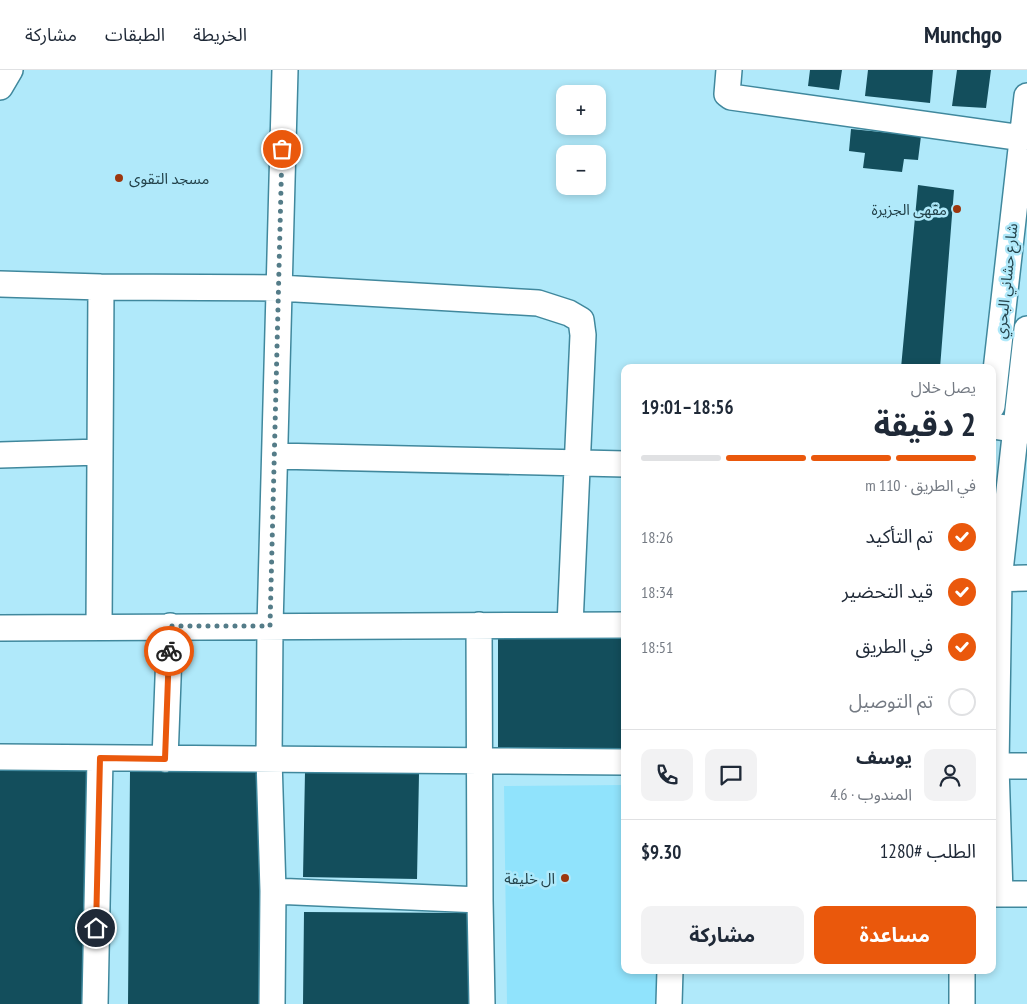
<!DOCTYPE html>
<html lang="ar">
<meta charset="utf-8">
<style>
body{margin:0;font-family:"PT Sans Narrow","Noto Sans Arabic",sans-serif;background:#f2f2f3;color:#1f2937;direction:rtl;height:100vh;display:flex;flex-direction:column;font-size:19px;white-space:nowrap}
*{box-sizing:border-box;margin:0}
p{font-size:16px;color:#747a83}
.icon{flex:none;width:28px;height:28px;fill:none;stroke:currentColor;stroke-width:2;stroke-linecap:round;stroke-linejoin:round}
.map{position:relative;flex:1;overflow:hidden;direction:ltr}
.sheet{position:absolute;left:621px;top:294px;width:375px;height:610px;display:flex;flex-direction:column;background:#fff;border-radius:10px;box-shadow:0 2px 8px #0003;direction:rtl}
.sheet>*{flex:none}
.buttons{position:absolute;left:556px;top:15px;display:grid;gap:10px}
.buttons a{display:grid;place-items:center;width:50px;height:50px;border-radius:10px;background:#fff;box-shadow:0 2px 8px #0003;font-size:25px}
.pin{position:absolute;display:grid;place-items:center;width:42px;height:42px;color:#fff;margin:-21px;border:2px solid #fff;border-radius:50%;box-shadow:0 1px 5px #0007}
.courier{position:absolute;display:grid;place-items:center;width:50px;height:50px;margin:-25px;border:4px solid #ea580c;border-radius:50%;background:#fff;color:#222;box-shadow:0 1px 6px #0007}
.headline em{font-style:normal;font-weight:700}
.headline div{display:flex;flex-direction:column-reverse}
.headline{display:flex;align-items:center;justify-content:space-between;height:85px;padding:0 20px}
h1{font-size:32px;font-weight:700;line-height:38px}
.bar{display:grid;grid-template-columns:repeat(4,1fr);gap:8px 5px;align-content:center;height:60px;padding:0 20px}
.bar i{height:6px;border-radius:4px;background:#e0e1e3}
.bar .active{background:#ea580c}
.bar p{grid-column:span 4}
.line{display:flex;align-items:center;gap:12px;padding:0 20px;border-top:1px solid #e0e1e3}
.line div{flex:1}
.round{display:grid;place-items:center;flex:none;width:52px;height:52px;border-radius:10px;background:#f2f2f3}
ol{padding:0 20px;list-style:none}
li{display:flex;align-items:center;gap:15px;height:55px}
li p{margin-inline-start:auto}
li .icon{padding:5px;border-radius:50%;background:#ea580c;color:#fff;stroke-width:4}
li:last-child{color:#747a83}
li i{width:28px;height:28px;border:2px solid #e0e1e3;border-radius:50%}
.primary-button{display:flex;gap:10px;margin-top:auto;padding:10px 20px}
.primary-button a{flex:1;height:58px;border-radius:10px;background:#ea580c;color:#fff;font-size:20px;font-weight:700;line-height:58px;text-align:center}
.primary-button a+a{background:#f2f2f3;color:#1f2937}
header{display:flex;align-items:center;gap:30px;box-sizing:border-box;height:70px;padding:0 25px;background:#fff;border-bottom:1px solid #e0e1e3}
header strong{font-size:24px}
nav{display:flex;gap:28px;margin-inline-start:auto;font-size:18px}
.map>svg:first-child{display:block}
.built{fill:#90e3fc}
.building{fill:#134e5c}
.lines{fill:none;stroke-linecap:round;stroke-linejoin:round}
.street-casing{stroke:#40889d;stroke-width:28}
.street{stroke:#fff;stroke-width:25}
.done{stroke:#547c88;stroke-width:5;stroke-dasharray:0 9}
.route{stroke:#ea580c;stroke-width:6}
.poi-dot{fill:#9c360d;stroke:#b0e9fa;stroke-width:2}
.labels{text-anchor:middle;dominant-baseline:central;stroke-width:5;stroke-linejoin:round;paint-order:stroke}
.poi-label{font-size:15px;fill:#23424a;stroke:#b0e9fa;text-anchor:end}
.street-label{font-size:15px;fill:#23424a;stroke:#b0e9fa}
</style>
<header>
<strong>Munchgo</strong>
<nav><a>الخريطة</a><a>الطبقات</a><a>مشاركة</a></nav>
</header>
<div class="map">
<svg width="1027" height="934" viewBox="0 0 1027 934">
<rect width="100%" height="100%" fill="#b0e9fa"/>
<path class="built" d="M625,715V900H660L661,934H507L504,716Z"/>
<path class="building" d="M810,0H842L839,20L808,16Z
M868,0H933L930,33L865,26Z
M957,0H991L986,38L952,36Z
M851,59L921,66L918,90L904,89L902,102L863,98L865,83L849,81Z
M918,115L954,120L940,298H901Z
M498,569H625V679H498Z
M0,696L87,698L83,934H0Z
M130,701L263,702L261,934H128Z
M305,702L419,704L417,809L303,807Z
M304,842L470,843V934H303Z"/>
<g class="lines">
<defs>
<path id="street" d="M729,0L727,24L731,27L1022,68
M0,17L10,0
M0,214L101,217L279,218L538,233L569,243L581,250L583,265L570,555
M992,336L1027,26
M992,356L1027,361
M0,385L100,382
M275,386L625,394
M992,509L1027,508
M479,555L480,830L482,934
M99,557L101,217
M0,558L625,555
M0,687L625,692
M165,689L170,556
M992,696H1027
M273,821L480,830
M992,824H1027
M1000,824L996,696L999,510L1027,259
M962,900V934
M95,934L100,688
M272,934L273,821L269,689L270,556L285,0
M669,934L670,900"/>
</defs>
<use href="#street" class="street-casing"/>
<use href="#street" class="street"/>
</g>
<g class="lines">
<path class="done" d="M169,581L170,556H270L282,79"/>
<path class="route" d="M96,858L100,688L165,689L169,581"/>
</g>
<g class="poi-dot">
<circle cx="119" cy="108" r="5"/>
<circle cx="957" cy="139" r="5"/>
<circle cx="565" cy="808" r="5"/>
</g>
<g class="labels">
<g class="poi-label">
<text x="129" y="108" text-anchor="start">مسجد التقوى</text>
<text x="947" y="139">مقهى الجزيرة</text>
<text x="555" y="808">ال خليفة</text>
</g>
<g class="street-label">
<text transform="translate(1006 211) rotate(-84)">شارع حشاني البحري</text>
</g>
</g>
</svg>
<div class="buttons">
<a>+</a>
<a>−</a>
</div>
<div class="pin" style="left:282px;top:79px;background:#ea580c"><svg class="icon" aria-label="bag" viewBox="0 0 24 24"><path d="M5 8h14l-1 12H6zM9 8a3 3 0 0 1 6 0"/></svg></div>
<div class="pin" style="left:96px;top:858px;background:#1f2937"><svg class="icon" aria-label="home" viewBox="0 0 24 24"><path d="M3 11l9-7 9 7M6 9v11h12V9"/></svg></div>
<div class="courier" style="left:169px;top:581px"><svg class="icon" aria-label="bike" viewBox="0 0 24 24"><circle cx="6" cy="16" r="4"/><circle cx="18" cy="16" r="4"/><path d="M6 16l4-8h5l3 8M10 8l3 8H6M13 5h3"/></svg></div>
<section class="sheet">
<div class="headline"><div><h1>2 دقيقة</h1><p>يصل خلال</p></div><em>18:56–19:01</em></div>
<div class="bar"><i class="active"></i><i class="active"></i><i class="active"></i><i></i><p>في الطريق · 110 m</p></div>
<ol>
<li><svg class="icon" aria-label="check" viewBox="0 0 24 24"><path d="M5 12l5 5 9-10"/></svg>تم التأكيد<p>18:26</p></li>
<li><svg class="icon" aria-label="check" viewBox="0 0 24 24"><path d="M5 12l5 5 9-10"/></svg>قيد التحضير<p>18:34</p></li>
<li><svg class="icon" aria-label="check" viewBox="0 0 24 24"><path d="M5 12l5 5 9-10"/></svg>في الطريق<p>18:51</p></li>
<li><i></i>تم التوصيل</li>
</ol>
<div class="line" style="height:90px"><a class="round"><svg class="icon" aria-label="person" viewBox="0 0 24 24"><circle cx="12" cy="8" r="4"/><path d="M4 21q1-7 8-7t8 7"/></svg></a><div><b>يوسف</b><p>المندوب · 4.6</p></div><a class="round"><svg class="icon" aria-label="chat" viewBox="0 0 24 24"><path d="M4 5h16v11H9l-5 4z"/></svg></a><a class="round"><svg class="icon" aria-label="phone" viewBox="0 0 24 24"><path d="M5 4h4l2 5-3 2q2 4 5 5l2-3 5 2v4C11 20 4 13 5 4z"/></svg></a></div>
<div class="line" style="height:65px"><div>الطلب #1280</div><b>$9.30</b></div>
<div class="primary-button"><a>مساعدة</a><a>مشاركة</a></div>
</section>
</div>
